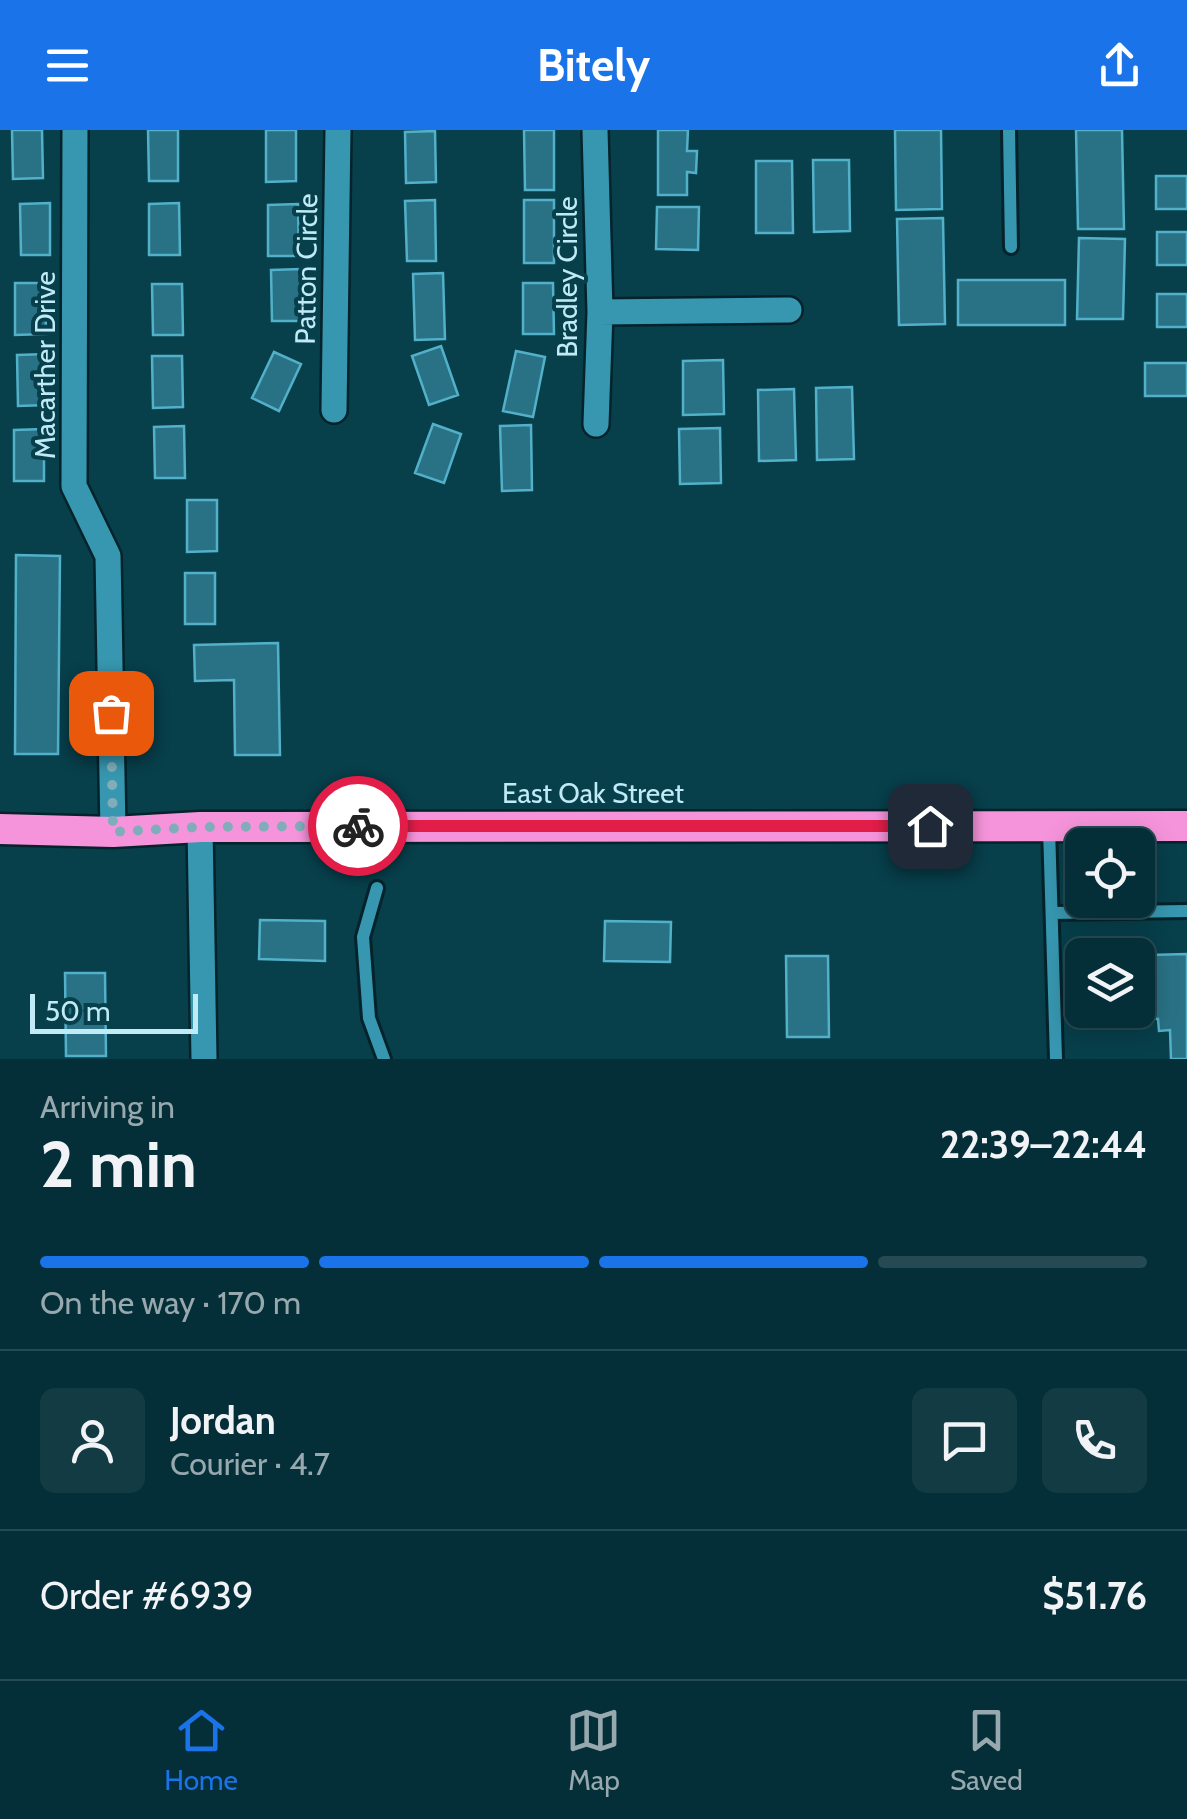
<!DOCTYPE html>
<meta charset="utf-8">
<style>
body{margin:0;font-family:Cabin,sans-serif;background:#133b43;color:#f1f3f6;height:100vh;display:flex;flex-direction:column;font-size:38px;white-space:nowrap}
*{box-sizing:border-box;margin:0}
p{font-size:32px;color:#97a9ae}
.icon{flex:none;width:55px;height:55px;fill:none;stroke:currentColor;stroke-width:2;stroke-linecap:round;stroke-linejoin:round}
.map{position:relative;height:929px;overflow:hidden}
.drawer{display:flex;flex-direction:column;background:#052f38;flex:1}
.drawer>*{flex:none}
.controls{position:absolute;left:1065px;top:698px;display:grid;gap:20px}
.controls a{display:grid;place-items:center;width:90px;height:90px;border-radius:15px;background:#052f38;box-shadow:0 5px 25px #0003,0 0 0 2px #264a53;font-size:50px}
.scale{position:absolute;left:30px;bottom:25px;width:168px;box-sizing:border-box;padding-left:10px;border:5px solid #bfeaf6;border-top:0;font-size:28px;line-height:35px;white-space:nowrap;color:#bfeaf6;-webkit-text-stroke:8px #073f4b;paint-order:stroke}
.pin{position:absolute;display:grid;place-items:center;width:85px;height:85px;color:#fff;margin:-42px;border-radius:20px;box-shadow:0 5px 15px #0006}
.courier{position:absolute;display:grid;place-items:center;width:100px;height:100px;margin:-50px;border:8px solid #e11d48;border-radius:50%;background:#fff;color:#222;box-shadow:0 2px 12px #0007}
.overview em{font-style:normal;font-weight:700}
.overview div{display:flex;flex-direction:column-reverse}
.overview{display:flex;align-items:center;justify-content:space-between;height:170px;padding:0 40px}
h1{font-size:65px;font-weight:700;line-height:75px}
.bar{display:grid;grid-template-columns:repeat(4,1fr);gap:15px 10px;align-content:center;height:120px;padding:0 40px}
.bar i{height:12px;border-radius:8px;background:#264a53}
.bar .selected{background:#1a73e8}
.bar p{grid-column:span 4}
.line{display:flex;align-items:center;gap:25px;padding:0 40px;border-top:2px solid #264a53}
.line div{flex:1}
.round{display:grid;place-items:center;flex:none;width:105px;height:105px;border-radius:15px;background:#133b43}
header{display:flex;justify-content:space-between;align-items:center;height:130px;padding:0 40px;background:#1a73e8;color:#fff;font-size:45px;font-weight:700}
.tabs{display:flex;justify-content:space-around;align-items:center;height:140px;border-top:2px solid #264a53;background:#052f38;font-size:28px;color:#97a9ae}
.tabs a{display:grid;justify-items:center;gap:5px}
.tabs .selected{color:#1a73e8}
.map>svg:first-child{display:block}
.building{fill:#297285;stroke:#52b0c9;stroke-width:2.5}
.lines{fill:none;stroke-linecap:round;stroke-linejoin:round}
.lane-casing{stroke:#05232b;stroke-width:18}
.street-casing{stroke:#05232b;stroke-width:30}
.highway-casing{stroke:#05232b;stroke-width:35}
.lane{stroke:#3797b0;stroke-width:12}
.street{stroke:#3797b0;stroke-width:25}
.highway{stroke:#f694db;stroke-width:30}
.done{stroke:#7faeba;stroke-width:10;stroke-dasharray:0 18}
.route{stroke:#e11d48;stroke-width:12}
.labels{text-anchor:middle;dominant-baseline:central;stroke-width:8;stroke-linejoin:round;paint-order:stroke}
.street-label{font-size:28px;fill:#bfeaf6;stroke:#073f4b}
</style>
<header><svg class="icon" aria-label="menu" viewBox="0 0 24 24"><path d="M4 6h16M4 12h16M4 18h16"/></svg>Bitely<svg class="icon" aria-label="share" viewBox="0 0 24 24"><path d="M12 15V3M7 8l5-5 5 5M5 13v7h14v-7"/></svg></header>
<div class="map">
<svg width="1187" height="929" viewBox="0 0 1187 929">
<rect width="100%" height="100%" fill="#073f4b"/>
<path class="building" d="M12,0H42L43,48L13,49Z
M148,0H178V51H149Z
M266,0H296V51L266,52Z
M524,0H554V60H525Z
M658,0H688L687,21H697L696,43L687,42V65H658Z
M895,0H941L942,79L896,80Z
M1076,0H1122L1124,99H1078Z
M435,1L436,52L406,53L405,2Z
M813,30H849L850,101L814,102Z
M756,31H792L793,103H756Z
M1156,46H1187V79H1156Z
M435,70L436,131H407L405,71Z
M524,70H554V133H524Z
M50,73V125H21L20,74Z
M179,73L180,125H149V74Z
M298,74L299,126H268V75Z
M657,77H699L698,120L656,119Z
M943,88L945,194L899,195L897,89Z
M1157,102H1187V135H1157Z
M1079,108L1125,109L1123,189H1077Z
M301,139L302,191H272L271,140Z
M443,143L445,209L415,210L413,144Z
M958,150H1065V195H958Z
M15,153H45L46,204L15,205Z
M523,153H553L554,204H523Z
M152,154H182L183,205H153Z
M1157,164H1187V197H1157Z
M441,216L458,265L429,275L412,226Z
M516,221L545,227L533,287L503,281Z
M274,222L301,234L279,281L252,268Z
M47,224L48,275L18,276L17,225Z
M152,226H182L183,277L153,278Z
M723,230L724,284L683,285V231Z
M1145,233H1187V266H1145Z
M852,257L854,329L817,330L816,258Z
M794,259L796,330L759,331L758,260Z
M433,294L461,304L444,353L415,343Z
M531,295L532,360L502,361L500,296Z
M184,296L185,348H155L154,297Z
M720,298L721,353L680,354L679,299Z
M44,299V351H14V300Z
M187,370H217V421L187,422Z
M16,425L60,426L58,624H15Z
M185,443H215V494H185Z
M278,513L280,625H235L234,550L195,551L194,515Z
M260,790L325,791V831L259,829Z
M605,791L671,792L670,832L604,831Z
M1187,824V929H1171L1170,900L1159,901L1158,889L1131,887V880H1138V829H1150V825Z
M786,826H828L829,907H787Z
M65,843H105L106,926H66Z"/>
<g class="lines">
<defs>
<path id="lane" d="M1009,0L1011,117
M1049,698L1056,929
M377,758L363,807L369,888L384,929
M1052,783L1187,781"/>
<path id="street" d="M75,0L74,356L108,426L113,702
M595,0L600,182L596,294
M600,182L789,180
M334,280L338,0
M200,697L204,929"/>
<path id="highway" d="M0,699L113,702L200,697L1187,696"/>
</defs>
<use href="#lane" class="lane-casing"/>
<use href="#street" class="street-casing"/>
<use href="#highway" class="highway-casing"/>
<use href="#lane" class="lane"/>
<use href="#street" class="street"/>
<use href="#highway" class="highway"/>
</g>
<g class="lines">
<path class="done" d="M111,583L113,702L200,697L358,696"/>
<path class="route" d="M358,696H930"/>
</g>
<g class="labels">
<g class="street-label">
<text transform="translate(306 139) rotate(-89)">Patton Circle</text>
<text transform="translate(567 147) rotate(-90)">Bradley Circle</text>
<text transform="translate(45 235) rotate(-90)">Macarther Drive</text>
<text x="593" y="663">East Oak Street</text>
</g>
</g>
</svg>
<div class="controls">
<a><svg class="icon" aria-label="locate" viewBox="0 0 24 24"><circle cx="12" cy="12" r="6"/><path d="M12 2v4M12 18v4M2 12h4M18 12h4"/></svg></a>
<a><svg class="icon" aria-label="layers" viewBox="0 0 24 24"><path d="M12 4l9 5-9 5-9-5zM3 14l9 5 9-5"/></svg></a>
</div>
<div class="scale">50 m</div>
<div class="pin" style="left:111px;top:583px;background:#ea580c"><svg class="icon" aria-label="bag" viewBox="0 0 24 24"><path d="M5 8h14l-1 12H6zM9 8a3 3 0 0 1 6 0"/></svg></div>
<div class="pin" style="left:930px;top:696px;background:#1f2937"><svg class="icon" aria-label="home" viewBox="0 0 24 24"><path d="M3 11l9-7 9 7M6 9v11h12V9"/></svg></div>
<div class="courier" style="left:358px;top:696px"><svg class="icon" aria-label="bike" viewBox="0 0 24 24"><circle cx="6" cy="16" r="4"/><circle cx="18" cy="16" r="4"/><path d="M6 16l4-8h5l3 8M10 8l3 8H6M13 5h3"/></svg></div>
</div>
<section class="drawer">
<div class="overview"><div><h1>2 min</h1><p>Arriving in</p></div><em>22:39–22:44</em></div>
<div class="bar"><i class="selected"></i><i class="selected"></i><i class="selected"></i><i></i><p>On the way · 170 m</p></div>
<div class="line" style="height:180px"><a class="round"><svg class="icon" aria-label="person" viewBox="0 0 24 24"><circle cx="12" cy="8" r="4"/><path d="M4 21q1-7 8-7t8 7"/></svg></a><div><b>Jordan</b><p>Courier · 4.7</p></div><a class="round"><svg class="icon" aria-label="chat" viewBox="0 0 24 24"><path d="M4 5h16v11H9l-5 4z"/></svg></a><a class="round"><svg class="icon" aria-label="phone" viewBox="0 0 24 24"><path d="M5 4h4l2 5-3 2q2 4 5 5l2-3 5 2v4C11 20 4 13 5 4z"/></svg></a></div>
<div class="line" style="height:130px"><div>Order #6939</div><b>$51.76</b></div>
</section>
<nav class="tabs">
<a class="selected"><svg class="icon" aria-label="home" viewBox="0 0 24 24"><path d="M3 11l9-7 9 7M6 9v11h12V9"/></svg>Home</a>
<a><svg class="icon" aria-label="map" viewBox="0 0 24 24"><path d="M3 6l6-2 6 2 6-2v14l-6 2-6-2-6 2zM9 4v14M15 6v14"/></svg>Map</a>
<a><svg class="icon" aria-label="saved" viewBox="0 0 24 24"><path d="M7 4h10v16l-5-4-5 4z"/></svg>Saved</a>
</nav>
